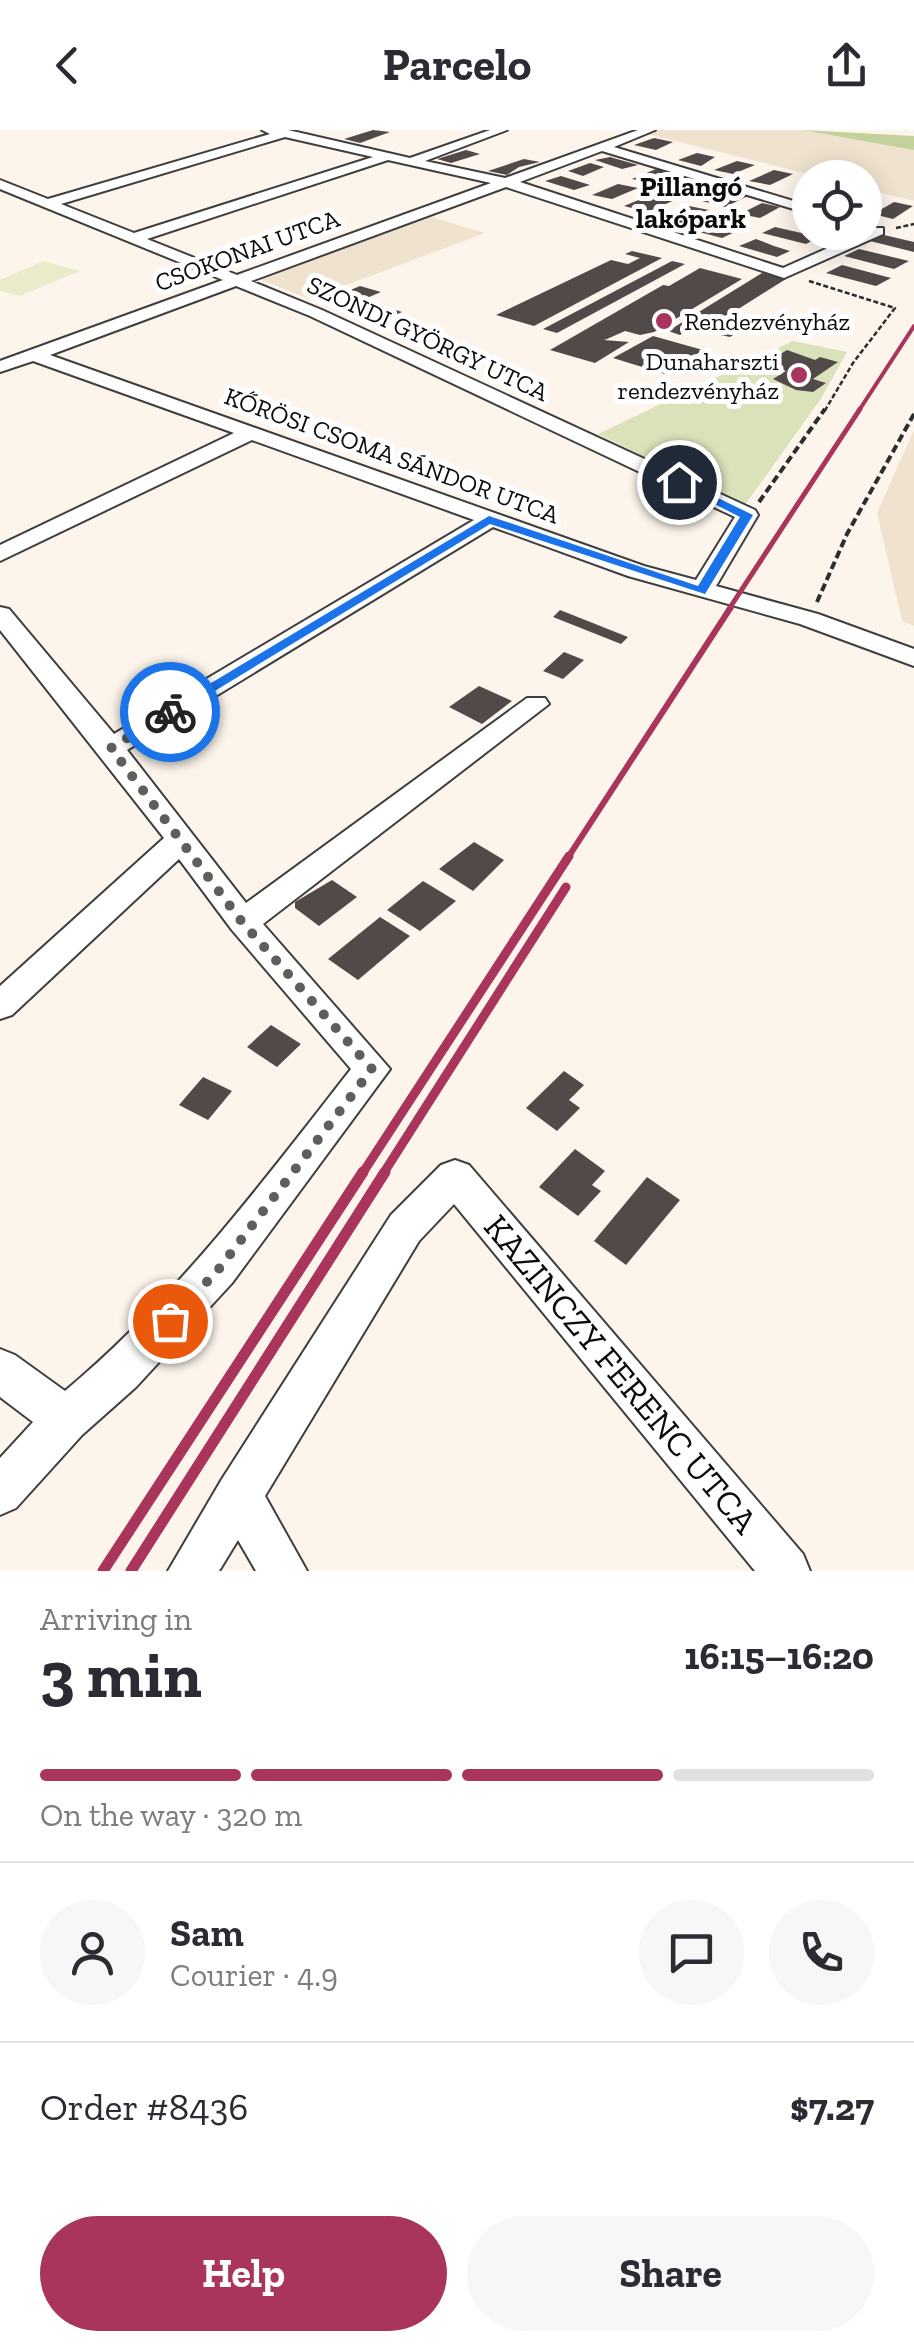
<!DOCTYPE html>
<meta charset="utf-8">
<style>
body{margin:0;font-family:"Zilla Slab",serif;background:#f7f7f7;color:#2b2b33;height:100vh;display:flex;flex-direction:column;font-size:38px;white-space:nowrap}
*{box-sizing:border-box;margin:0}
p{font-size:32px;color:#7c7c81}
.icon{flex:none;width:55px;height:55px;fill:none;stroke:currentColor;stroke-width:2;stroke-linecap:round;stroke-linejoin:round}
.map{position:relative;height:1441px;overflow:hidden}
.side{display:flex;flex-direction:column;background:#fff;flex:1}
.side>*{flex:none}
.tools{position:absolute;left:792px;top:30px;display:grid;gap:20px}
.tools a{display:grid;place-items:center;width:90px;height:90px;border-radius:50%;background:#fff;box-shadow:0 5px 25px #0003;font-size:50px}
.pin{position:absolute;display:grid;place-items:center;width:85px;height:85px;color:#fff;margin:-42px;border:5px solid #fff;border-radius:50%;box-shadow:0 2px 10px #0007}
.courier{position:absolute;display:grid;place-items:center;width:100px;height:100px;margin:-50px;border:8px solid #1a73e8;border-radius:50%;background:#fff;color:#222;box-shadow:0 2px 12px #0007}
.summary em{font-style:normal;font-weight:700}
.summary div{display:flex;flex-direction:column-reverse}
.summary{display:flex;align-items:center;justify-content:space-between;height:170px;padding:0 40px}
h1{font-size:65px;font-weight:700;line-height:75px}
.bar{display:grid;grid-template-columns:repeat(4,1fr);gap:15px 10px;align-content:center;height:120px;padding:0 40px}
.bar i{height:12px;border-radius:8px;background:#e1e1e2}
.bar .on{background:#a9355c}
.bar p{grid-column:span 4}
.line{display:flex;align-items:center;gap:25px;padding:0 40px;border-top:2px solid #e1e1e2}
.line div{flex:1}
.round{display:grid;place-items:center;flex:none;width:105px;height:105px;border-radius:52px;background:#f7f7f7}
.primary-button{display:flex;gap:20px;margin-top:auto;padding:20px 40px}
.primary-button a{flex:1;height:115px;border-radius:60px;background:#a9355c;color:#fff;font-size:40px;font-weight:700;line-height:115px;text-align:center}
.primary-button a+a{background:#f7f7f7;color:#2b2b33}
header{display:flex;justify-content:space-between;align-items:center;height:130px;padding:0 40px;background:#fff;font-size:45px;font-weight:700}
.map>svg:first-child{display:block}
.farmland{fill:#efe3cf}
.green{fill:#dae2ba}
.forest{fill:#c3d19b}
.pitch{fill:#e9ebcb}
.building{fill:#524a49}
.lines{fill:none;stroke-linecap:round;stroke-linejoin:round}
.street-casing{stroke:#3e3e3e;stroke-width:4}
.path-far1{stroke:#2d2d2d;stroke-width:2.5;stroke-dasharray:5 2.5;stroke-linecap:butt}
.path{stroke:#2d2d2d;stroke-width:4;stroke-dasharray:8 4;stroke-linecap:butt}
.street{fill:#fff;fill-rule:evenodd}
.rail-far4{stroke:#a9355c;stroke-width:4}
.rail-far3{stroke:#a9355c;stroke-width:5}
.rail-far2{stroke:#a9355c;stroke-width:6}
.rail-far1{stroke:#a9355c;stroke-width:9}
.rail{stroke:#a9355c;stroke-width:11}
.route{fill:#1a73e8}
.done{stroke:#605d5a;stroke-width:10;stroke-dasharray:0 18}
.poi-dot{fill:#a9355c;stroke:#fff;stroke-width:4}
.labels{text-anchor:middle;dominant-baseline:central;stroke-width:10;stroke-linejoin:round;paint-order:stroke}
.far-street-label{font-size:25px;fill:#0b0b0b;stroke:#fff}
.far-poi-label{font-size:25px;fill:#0b0b0b;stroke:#fff;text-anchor:start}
.far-neighbourhood-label{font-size:28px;font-weight:bold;fill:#0b0b0b;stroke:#fff}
.near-street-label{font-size:35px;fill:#0b0b0b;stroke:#fff}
</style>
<header><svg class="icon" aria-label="back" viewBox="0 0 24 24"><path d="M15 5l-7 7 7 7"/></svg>Parcelo<svg class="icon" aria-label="share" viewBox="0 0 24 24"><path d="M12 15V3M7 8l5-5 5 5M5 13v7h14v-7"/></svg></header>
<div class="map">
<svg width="914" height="1441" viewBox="0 0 914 1441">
<rect width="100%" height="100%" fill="#fdf5ec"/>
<path class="farmland" d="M657,0H806L914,19V71L865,59V48L820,47L647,4Z
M431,87L485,103L309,169L259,149Z
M914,300V496L902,491L877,383Z"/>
<path class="green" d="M793,211L847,222L822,267L745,375L598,304Z"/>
<path class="forest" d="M803,0L914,6V20Z"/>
<path class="pitch" d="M44,131L80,141L20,166L0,161V150Z"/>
<path class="building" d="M373,0L390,2L360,13L344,9Z
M654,8L673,12L656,20L634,15Z
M466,20L480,24L451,33L437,29Z
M697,23L715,27L701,36L678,30Z
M610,27L638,35L622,39L595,30Z
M524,29L540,32L519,37L507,45L488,41Z
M737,31L755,35L733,44L714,40Z
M590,33L604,37L583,46L568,41Z
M656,39L677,44L653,54L632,49Z
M774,40L793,44L770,55L749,51Z
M561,46L590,55L574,60L545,51Z
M692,50L711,54L689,65L667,60Z
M618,54L638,58L612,69L592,65Z
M724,61L748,66L725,77L702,71Z
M653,64L675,70L647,82L624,76Z
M894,72L913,76L893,89L873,84Z
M762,73L780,77L760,88L740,84Z
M689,76L714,81L683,95L661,89Z
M726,89L750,95L722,108L699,102Z
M775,97L819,107L806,114L762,103Z
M884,105L914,112V122L870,111Z
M756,109L774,116L790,121L777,127L739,116Z
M859,119L909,131L894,139L844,126Z
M632,121L662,128L534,196L496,185L611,130L628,134L640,128L625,124Z
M672,131L685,134L557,203L543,199Z
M842,135L891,148L876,156L826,143Z
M700,138L742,149L654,202L640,205L625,201L607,209L604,210L629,212L595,233L550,220L663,155L669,156Z
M762,143L786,149L713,195L700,192L680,205L668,201Z
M360,156L381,162L362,170L341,164Z
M377,174L402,182L382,191L357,183Z
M738,191L750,194L730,207L712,203Z
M653,206L703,220L689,229L707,235L696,241L679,236L665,244L613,228Z
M787,220L815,230L820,227L838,232L813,249L826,253L813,262L796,260L773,249L786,241L766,233Z
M560,480L628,507L621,514L553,487Z
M564,522L584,530L563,549L543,541Z
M479,556L512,571L482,594L449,577Z
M474,712L504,730L473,761L439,739Z
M332,750L357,767L319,796L295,778V772Z
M423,751L456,771L420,801L387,780Z
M380,787L410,806L358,850L328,829Z
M271,895L301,914L277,937L247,917Z
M564,941L584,955L569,970L580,978L557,1001L526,978Z
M203,947L232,961L208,990L179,975Z
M575,1019L605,1041L592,1055L601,1061L578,1086L539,1057Z
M647,1047L680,1070L626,1135L594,1111Z"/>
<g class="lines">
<defs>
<path id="street" d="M262,0H288L410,28L490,0H507L425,31L505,48L638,0H655L614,17L810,76V84L602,21L520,52L783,138L873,98H883V104L784,148L506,57L251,151L322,180L755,380L758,385L716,456L818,484L914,519V536L800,494L628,446L493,397L127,620L246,773L527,568H545L549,574L263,794L390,939L232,1153L136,1257L82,1305L16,1378L0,1385V1328L33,1292L0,1267V1219L15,1225L65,1261C176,1168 262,1053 351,939L232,800L179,729L12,885L0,889V856L164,708L0,500V477L9,479L114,604L474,390L252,310L0,431V415L234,303L33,231L0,242V231L223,150L0,59V50L48,69L270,4ZM285,7L373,27L134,103L61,74ZM388,30L491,53L237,145L147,109ZM236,156L310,186L735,387L696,450L644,436L50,225Z
M455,1030L469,1035L803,1424L810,1441H755L454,1074L419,1111L265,1366L307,1441H256L238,1410L219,1441H168L222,1349L391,1085L441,1035Z"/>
</defs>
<use href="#street" class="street-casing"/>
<path class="path-far1" d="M896,98L914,94
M809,151L895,178L853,233L824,282"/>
<path class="path" d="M759,372L825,279
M817,472L847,404L914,284"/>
<use href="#street" class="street"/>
<path class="rail-far4" d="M858,282L914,196"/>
<path class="rail-far3" d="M729,479L860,279"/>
<path class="rail-far2" d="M567,729L731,477"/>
<path class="rail-far1" d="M362,1044L569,726
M383,1044L566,757"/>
<path class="rail" d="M103,1441L363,1042
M131,1441L385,1042"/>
</g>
<path class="route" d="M679,349L753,385L705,464L490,394L175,585L163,582L489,386L698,456L740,387L675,354Z"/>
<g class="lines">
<path class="done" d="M170,1191L218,1140L372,939L242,792L111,618L170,582"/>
</g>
<g class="poi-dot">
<circle cx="664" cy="191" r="10"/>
<circle cx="799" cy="245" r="10"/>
</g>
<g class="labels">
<g class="far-street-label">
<text transform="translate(247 120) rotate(-20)">CSOKONAI UTCA</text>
<text transform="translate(428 208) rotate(25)">SZONDI GYÖRGY UTCA</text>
<text transform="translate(392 325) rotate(20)">KŐRÖSI CSOMA SÁNDOR UTCA</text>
</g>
<g class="far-poi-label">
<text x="684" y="191">Rendezvényház</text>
<text x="779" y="231" text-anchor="end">Dunaharszti<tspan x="779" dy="29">rendezvényház</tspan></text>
</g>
<g class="far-neighbourhood-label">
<text x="691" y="56">Pillangó<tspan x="691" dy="32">lakópark</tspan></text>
</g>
<g class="near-street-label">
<text transform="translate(621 1244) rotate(50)">KAZINCZY FERENC UTCA</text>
</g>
</g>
</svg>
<div class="tools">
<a><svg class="icon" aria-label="locate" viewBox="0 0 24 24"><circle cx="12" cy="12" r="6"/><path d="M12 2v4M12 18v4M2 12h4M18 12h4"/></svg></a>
</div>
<div class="pin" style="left:170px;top:1191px;background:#ea580c"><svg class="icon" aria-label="bag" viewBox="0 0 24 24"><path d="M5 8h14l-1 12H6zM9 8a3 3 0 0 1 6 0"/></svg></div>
<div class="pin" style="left:679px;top:352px;background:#1f2937"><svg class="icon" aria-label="home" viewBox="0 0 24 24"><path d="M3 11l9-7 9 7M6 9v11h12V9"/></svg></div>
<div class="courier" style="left:170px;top:582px"><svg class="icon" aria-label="bike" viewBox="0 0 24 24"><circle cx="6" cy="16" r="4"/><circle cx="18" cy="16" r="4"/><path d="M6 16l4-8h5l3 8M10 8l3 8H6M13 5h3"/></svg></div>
</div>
<section class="side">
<div class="summary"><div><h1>3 min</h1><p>Arriving in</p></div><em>16:15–16:20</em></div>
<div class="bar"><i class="on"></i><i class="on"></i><i class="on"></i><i></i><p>On the way · 320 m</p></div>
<div class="line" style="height:180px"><a class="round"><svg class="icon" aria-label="person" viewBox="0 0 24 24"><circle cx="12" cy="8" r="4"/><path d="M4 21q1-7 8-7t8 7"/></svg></a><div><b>Sam</b><p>Courier · 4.9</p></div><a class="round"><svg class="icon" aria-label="chat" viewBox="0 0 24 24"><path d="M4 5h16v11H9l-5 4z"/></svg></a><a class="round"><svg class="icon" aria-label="phone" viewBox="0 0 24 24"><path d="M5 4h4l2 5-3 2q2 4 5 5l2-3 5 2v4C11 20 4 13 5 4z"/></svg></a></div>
<div class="line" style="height:130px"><div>Order #8436</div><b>$7.27</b></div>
<div class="primary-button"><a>Help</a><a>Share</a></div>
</section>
